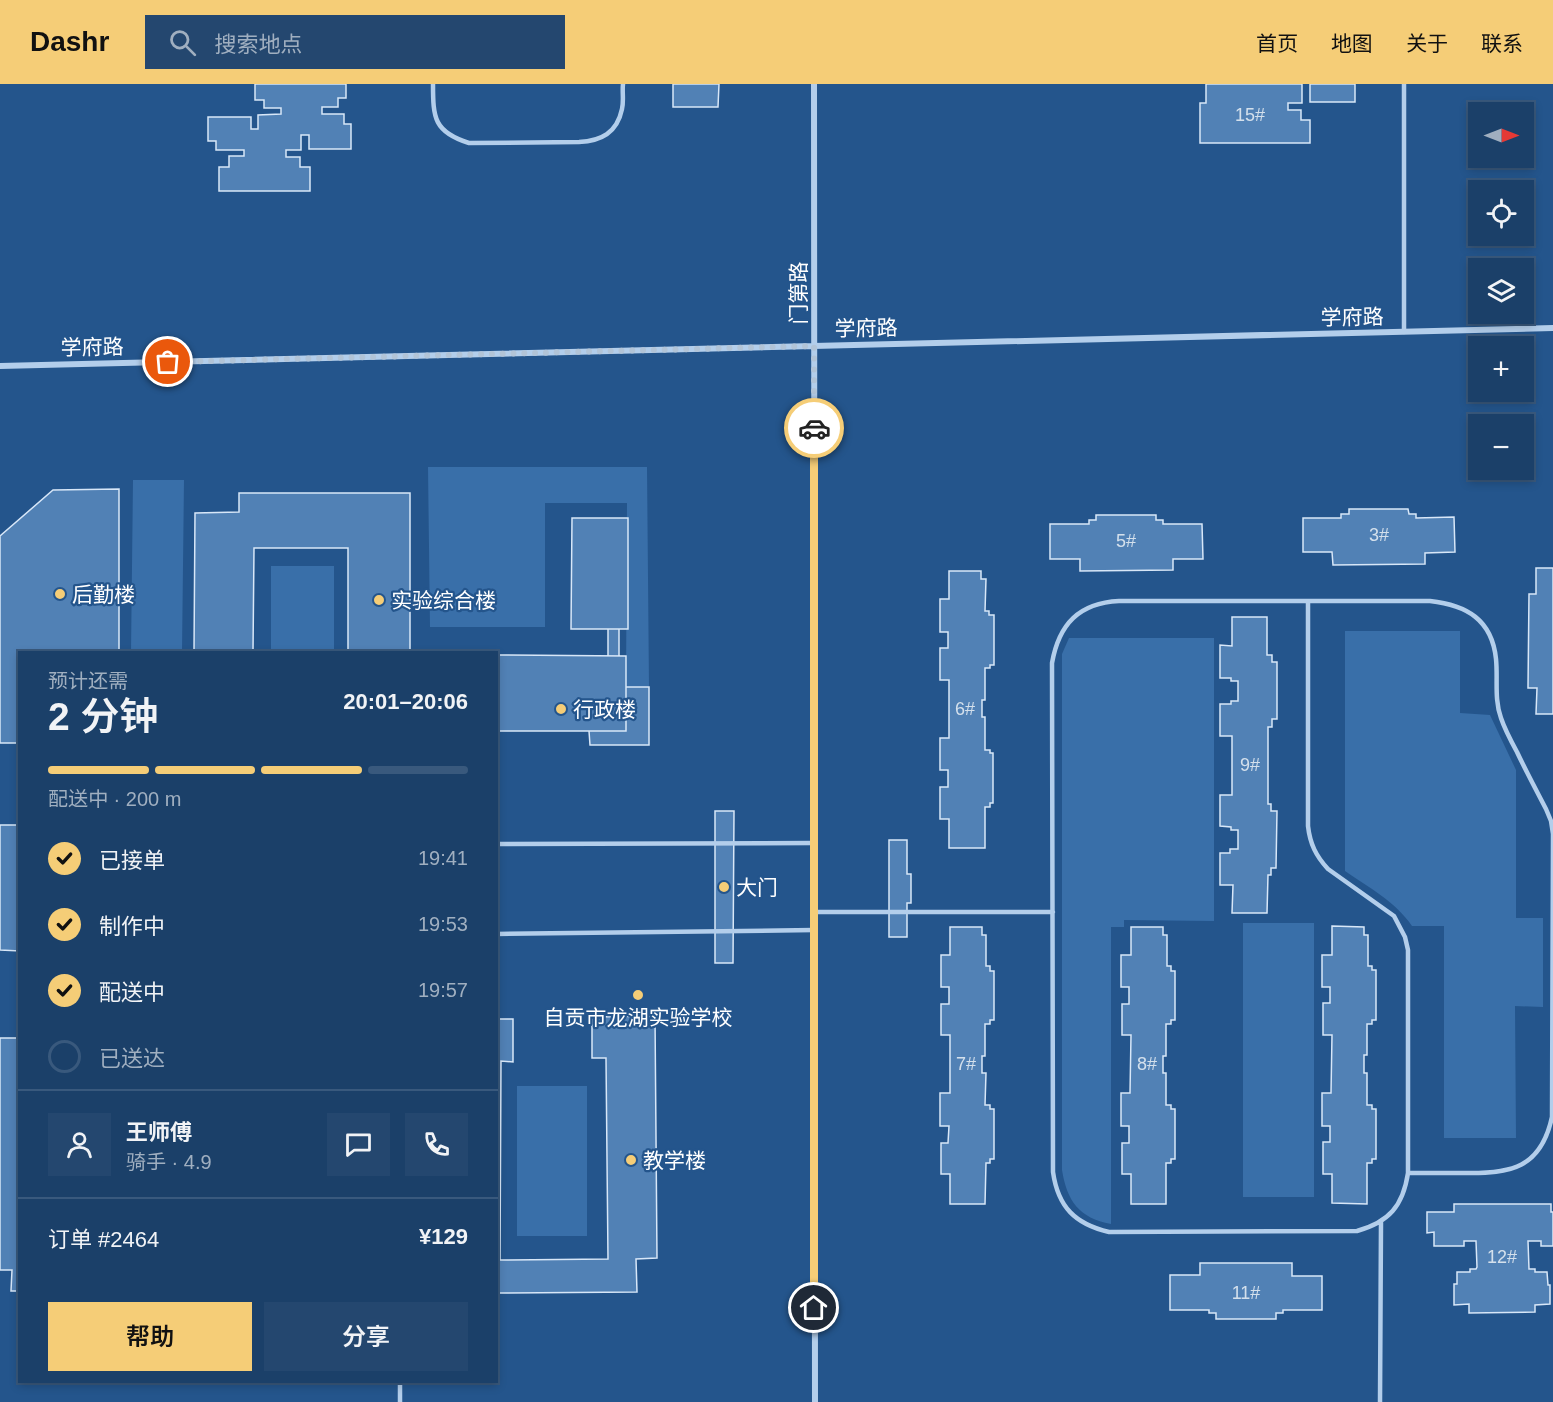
<!DOCTYPE html>
<html lang="zh">
<meta charset="utf-8">
<style>
body{margin:0;font-family:Helvetica,"Noto Sans SC",sans-serif;background:#24476f;color:#f1f3f6;height:100vh;display:flex;flex-direction:column;font-size:22px;white-space:nowrap}
*{box-sizing:border-box;margin:0}
p{font-size:20px;color:#a0afc0}
.icon{flex:none;width:33px;height:33px;fill:none;stroke:currentColor;stroke-width:2;stroke-linecap:round;stroke-linejoin:round}
.map{position:relative;flex:1;overflow:hidden}
.sheet{position:absolute;left:18px;top:567px;width:480px;height:732px;display:flex;flex-direction:column;background:#1b4069;border-radius:0px;box-shadow:0 3px 9px #0003,0 0 0 2px #39597d}
.sheet>*{flex:none}
.needle{width:39px;rotate:90deg}
.tools{position:absolute;left:1468px;top:18px;display:grid;gap:12px}
.tools a{display:grid;place-items:center;width:66px;height:66px;border-radius:0px;background:#1b4069;box-shadow:0 3px 9px #0003,0 0 0 2px #39597d;font-size:30px}
.pin{position:absolute;display:grid;place-items:center;width:51px;height:51px;color:#fff;margin:-26px;border:3px solid #fff;border-radius:50%;box-shadow:0 2px 6px #0007}
.courier{position:absolute;display:grid;place-items:center;width:60px;height:60px;margin:-30px;border:4px solid #f5cd77;border-radius:50%;background:#fff;color:#222;box-shadow:0 2px 8px #0007}
.overview em{font-style:normal;font-weight:600}
.overview div{display:flex;flex-direction:column-reverse}
.overview{display:flex;align-items:center;justify-content:space-between;height:102px;padding:0 30px}
h1{font-size:39px;font-weight:600;line-height:45px}
.bar{display:grid;grid-template-columns:repeat(4,1fr);gap:9px 6px;align-content:center;height:72px;padding:0 30px}
.bar i{height:8px;border-radius:4px;background:#39597d}
.bar .selected{background:#f5cd77}
.bar p{grid-column:span 4}
.line{display:flex;align-items:center;gap:15px;padding:0 30px;border-top:2px solid #39597d}
.line div{flex:1}
.round{display:grid;place-items:center;flex:none;width:63px;height:63px;border-radius:0px;background:#24476f}
ol{padding:0 30px;list-style:none}
li{display:flex;align-items:center;gap:18px;height:66px}
li p{margin-inline-start:auto}
li .icon{padding:6px;border-radius:50%;background:#f5cd77;color:#111;stroke-width:4}
li:last-child{color:#a0afc0}
li i{width:33px;height:33px;border:3px solid #39597d;border-radius:50%}
.primary-button{display:flex;gap:12px;margin-top:auto;padding:12px 30px}
.primary-button a{flex:1;height:69px;border-radius:0px;background:#f5cd77;color:#111;font-size:24px;font-weight:600;line-height:69px;text-align:center}
.primary-button a+a{background:#24476f;color:#f1f3f6}
header{display:flex;align-items:center;gap:36px;box-sizing:border-box;height:84px;padding:0 30px;background:#f5cd77;color:#111}
header strong{font-size:28px}
nav{display:flex;gap:33px;margin-inline-start:auto;font-size:21px}
.search{width:420px;height:54px;background:#24476f;display:flex;align-items:center;gap:15px;box-sizing:border-box;padding:0 21px;border-radius:0px;color:#a0afc0;font-size:22px}
.map>svg:first-child{display:block}
.green{fill:#396fa9}
.building{fill:#5181b5;stroke:#d8e7f8;stroke-width:1.5}
.lines{fill:none;stroke-linecap:round;stroke-linejoin:round}
.lane{stroke:#b3ceeb;stroke-width:4.5}
.street{stroke:#b3ceeb;stroke-width:6}
.done{stroke:#b2c4d7;stroke-width:6;stroke-dasharray:0 10.8}
.route{stroke:#f5cd77;stroke-width:8}
.poi-dot{fill:#f5cd77;stroke:#24558c;stroke-width:2}
.labels{text-anchor:middle;dominant-baseline:central;stroke-width:4.5;stroke-linejoin:round;paint-order:stroke}
.number-label{font-size:18px;fill:#d4e0ec}
.street-label{font-size:21px;fill:#fff;stroke:#24558c}
.poi-label{font-size:21px;fill:#fff;stroke:#24558c;text-anchor:start}
</style>
<header>
<strong>Dashr</strong>
<div class="search"><svg class="icon" aria-label="search" viewBox="0 0 24 24"><circle cx="10" cy="10" r="6"/><path d="M15 15l6 6"/></svg>搜索地点</div>
<nav><a>首页</a><a>地图</a><a>关于</a><a>联系</a></nav>
</header>
<div class="map">
<svg width="1553" height="1318" viewBox="0 0 1553 1318">
<rect width="100%" height="100%" fill="#24558c"/>
<path class="green" d="M428,383H647L649,603H626L627,419H545V543H430Z
M133,396H184L182,568H131Z
M271,482H334V568H271Z
M1345,547H1460V629L1490,631L1516,686V834H1543V923L1515,922L1516,1054H1444V842H1412C1396,818 1368,803 1345,787Z
M1069,554H1214V837L1124,836V843H1111V1140C1079,1134 1067,1117 1062,1086V570Z
M1243,839H1314V1113H1243Z
M517,1002H587V1152H517Z"/>
<path class="building" d="M255,0H346V14H338V23H322V30H344V40H351V65H309V51H301V66H286V73H300V83H310V107H219V83H229V72H244V66H216V57H208V33H251V45H258V31L281,30V24H264V16H255Z
M673,0H719L718,23H673Z
M1206,0H1302V19H1288V26H1301V36H1310V59H1200V19H1206Z
M1310,0H1355V18H1310Z
M119,405V568H20V659H0V452L53,406Z
M239,409H410V568H348V464H254L253,568H194L195,429L239,428Z
M1349,425H1408L1409,430H1416V434L1454,433L1455,468L1425,469V480L1333,481L1332,468H1303V434H1341V430H1349Z
M1096,431H1156V436H1163V440H1202L1203,475H1173V486L1080,487V475H1050V440H1089V436H1096Z
M572,434H628V545H571Z
M1536,484H1553V630H1536L1537,604H1528L1529,510H1536Z
M949,487H981V495H986L985,527H989V531H994V581H990V584H985V616H982V633H985V666H990V669H993V719H990V723H985V764H949V735H940V703H948V686H940V654H949V596H940V564H948V548H940V515H949Z
M1232,533H1267V571H1272V578H1277V635H1272V643H1268V720H1271V727H1277L1276,784H1271V791H1268L1267,829H1232L1233,801H1220V769H1230V765H1238V746H1231V743L1220,742V711H1232V652H1220V620H1231V617H1238V597H1231V594H1220V561L1232,562Z
M608,545H619V572H608Z
M496,571L626,572V647H496Z
M626,603H649V661H590L589,647H626Z
M715,727H734L733,879H715Z
M0,741H20V867L0,866Z
M889,756H907V790H911V819H907V853H889Z
M1332,842L1364,843V851H1368V882H1372V886H1376V936H1372V940H1367V971H1364V989H1367V1021H1372V1025H1376V1075H1372V1079H1367V1120L1332,1119V1090H1323V1058H1330V1042H1322V1009H1331L1332,951H1323V919H1330V903H1322V871H1332Z
M950,843H982V851H986V882H990V887H994V936H990V940H985V972H982V989H986L985,1021H990V1025H994V1075H990V1079H986L985,1120H950V1090H941V1059H948L949,1042H940V1009H950V951H941V920H949V903H941V871H950Z
M1131,843H1163V851H1167V882H1171V887H1175V936H1171V940H1166V972H1163V989H1166V1021H1171V1025H1175V1075H1171V1079H1166V1120H1131V1090H1122V1059H1129V1042H1121V1009H1130L1131,951H1122V920H1129V903H1121V871H1131Z
M655,932L657,1174L636,1175L637,1208L496,1209V935H513V978L501,977L500,1176L608,1175L606,974H592V933Z
M0,954H20V1207H11L12,1186H0Z
M1454,1120H1551V1128H1553V1162H1541V1157H1528L1529,1185H1535V1188H1547L1548,1201H1550V1220L1535,1221V1228L1469,1229V1220L1454,1221V1200H1457V1188H1470V1185H1476L1477,1183L1476,1157H1464V1162H1434V1148L1427,1149V1128H1454Z
M1200,1179H1292V1192H1322V1226H1283V1229H1276V1235H1216V1229H1209V1226H1170V1191H1200Z"/>
<g class="lines">
<path class="lane" d="M433,0C433,34 434,48 469,59L579,58C601,57 617,49 622,25C624,17 622,8 623,0
M1404,0V248
M1308,517V742C1310,760 1316,772 1328,785L1394,832L1405,853L1408,866V1089C1403,1122 1389,1138 1357,1147L1109,1148C1075,1140 1058,1123 1053,1088L1052,579C1059,540 1079,519 1119,517H1430C1467,521 1492,536 1496,575C1498,595 1494,615 1501,634C1505,646 1511,657 1517,668C1526,687 1536,706 1546,725L1551,737L1553,750L1552,1033C1541,1084 1511,1090 1464,1089C1446,1089 1427,1089 1408,1089
M496,760L814,759
M814,828H1053
M496,850L814,846
M400,1318V1298
M1380,1318L1381,1138"/>
<path class="street" d="M814,0L815,1318
M0,282L1553,244"/>
</g>
<g class="lines">
<path class="done" d="M168,278L814,262V344"/>
<path class="route" d="M814,344V1224"/>
</g>
<g class="poi-dot">
<circle cx="60" cy="510" r="6"/>
<circle cx="379" cy="516" r="6"/>
<circle cx="561" cy="625" r="6"/>
<circle cx="724" cy="803" r="6"/>
<circle cx="638" cy="911" r="6"/>
<circle cx="631" cy="1076" r="6"/>
</g>
<g class="labels">
<g class="number-label">
<text x="1250" y="31">15#</text>
<text x="1379" y="451">3#</text>
<text x="1126" y="457">5#</text>
<text x="965" y="625">6#</text>
<text x="1250" y="681">9#</text>
<text x="966" y="980">7#</text>
<text x="1147" y="980">8#</text>
<text x="1502" y="1173">12#</text>
<text x="1246" y="1209">11#</text>
</g>
<g class="street-label">
<text transform="translate(798 209) rotate(-90)">门第路</text>
<text transform="translate(1352 233) rotate(-1)">学府路</text>
<text transform="translate(866 244) rotate(-1)">学府路</text>
<text transform="translate(92 263) rotate(-1)">学府路</text>
</g>
<g class="poi-label">
<text x="72" y="510">后勤楼</text>
<text x="391" y="516">实验综合楼</text>
<text x="573" y="625">行政楼</text>
<text x="736" y="803">大门</text>
<text x="638" y="933" text-anchor="middle">自贡市龙湖实验学校</text>
<text x="643" y="1076">教学楼</text>
</g>
</g>
</svg>
<div class="tools">
<a><svg class="needle" viewBox="-14 -14 28 28"><path d="M0-13l5 13h-10z" fill="#e53935"/><path d="M0 13l5-13h-10z" fill="#a0afc0"/></svg></a>
<a><svg class="icon" aria-label="locate" viewBox="0 0 24 24"><circle cx="12" cy="12" r="6"/><path d="M12 2v4M12 18v4M2 12h4M18 12h4"/></svg></a>
<a><svg class="icon" aria-label="layers" viewBox="0 0 24 24"><path d="M12 4l9 5-9 5-9-5zM3 14l9 5 9-5"/></svg></a>
<a>+</a>
<a>−</a>
</div>
<div class="pin" style="left:168px;top:278px;background:#ea580c"><svg class="icon" aria-label="bag" viewBox="0 0 24 24"><path d="M5 8h14l-1 12H6zM9 8a3 3 0 0 1 6 0"/></svg></div>
<div class="pin" style="left:814px;top:1224px;background:#1f2937"><svg class="icon" aria-label="home" viewBox="0 0 24 24"><path d="M3 11l9-7 9 7M6 9v11h12V9"/></svg></div>
<div class="courier" style="left:814px;top:344px"><svg class="icon" aria-label="car" viewBox="0 0 24 24"><path d="M5 17H2v-5l4-1 3-4h7l3 4 3 1v5h-3M9 17h6M6 11h13"/><circle cx="7" cy="17" r="2"/><circle cx="17" cy="17" r="2"/></svg></div>
<section class="sheet">
<div class="overview"><div><h1>2 分钟</h1><p>预计还需</p></div><em>20:01–20:06</em></div>
<div class="bar"><i class="selected"></i><i class="selected"></i><i class="selected"></i><i></i><p>配送中 · 200 m</p></div>
<ol>
<li><svg class="icon" aria-label="check" viewBox="0 0 24 24"><path d="M5 12l5 5 9-10"/></svg>已接单<p>19:41</p></li>
<li><svg class="icon" aria-label="check" viewBox="0 0 24 24"><path d="M5 12l5 5 9-10"/></svg>制作中<p>19:53</p></li>
<li><svg class="icon" aria-label="check" viewBox="0 0 24 24"><path d="M5 12l5 5 9-10"/></svg>配送中<p>19:57</p></li>
<li><i></i>已送达</li>
</ol>
<div class="line" style="height:108px"><a class="round"><svg class="icon" aria-label="person" viewBox="0 0 24 24"><circle cx="12" cy="8" r="4"/><path d="M4 21q1-7 8-7t8 7"/></svg></a><div><b>王师傅</b><p>骑手 · 4.9</p></div><a class="round"><svg class="icon" aria-label="chat" viewBox="0 0 24 24"><path d="M4 5h16v11H9l-5 4z"/></svg></a><a class="round"><svg class="icon" aria-label="phone" viewBox="0 0 24 24"><path d="M5 4h4l2 5-3 2q2 4 5 5l2-3 5 2v4C11 20 4 13 5 4z"/></svg></a></div>
<div class="line" style="height:78px"><div>订单 #2464</div><b>¥129</b></div>
<div class="primary-button"><a>帮助</a><a>分享</a></div>
</section>
</div>
